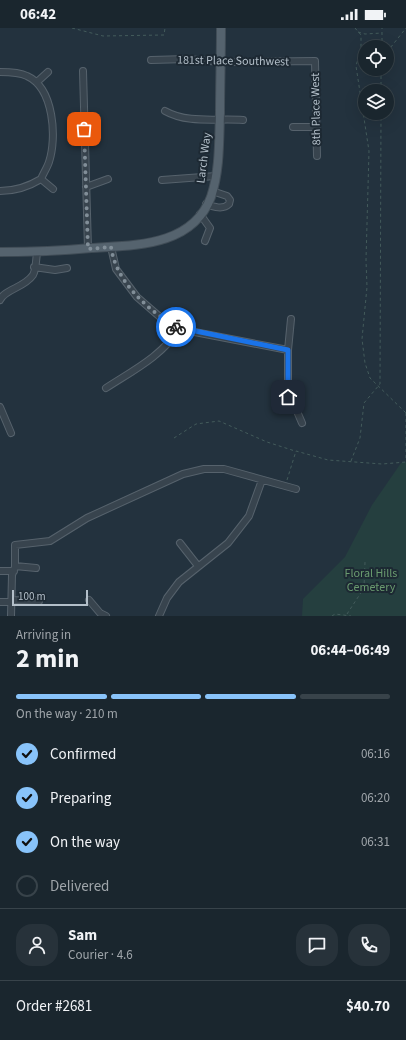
<!DOCTYPE html>
<meta charset="utf-8">
<style>
body{margin:0;font-family:"Source Sans 3",sans-serif;background:#27323a;color:#f1f3f6;height:100vh;display:flex;flex-direction:column;font-size:15px;white-space:nowrap}
*{box-sizing:border-box;margin:0}
p{font-size:13px;color:#9fa5aa}
.icon{flex:none;width:22px;height:22px;fill:none;stroke:currentColor;stroke-width:2;stroke-linecap:round;stroke-linejoin:round}
.map{position:relative;height:588px;overflow:hidden}
.details{display:flex;flex-direction:column;background:#1a262e;flex:1}
.details>*{flex:none}
.fabs{position:absolute;left:358px;top:12px;display:grid;gap:8px}
.fabs a{display:grid;place-items:center;width:36px;height:36px;border-radius:50%;background:#1a262e;box-shadow:0 4px 16px #0002,0 0 0 1px #38434a;font-size:20px}
.scale{position:absolute;left:12px;bottom:10px;width:76px;box-sizing:border-box;padding-left:4px;border:2px solid #b3bfc9;border-top:0;font-size:11px;line-height:14px;white-space:nowrap;color:#b3bfc9;-webkit-text-stroke:3px #1d2933;paint-order:stroke}
.pin{position:absolute;display:grid;place-items:center;width:34px;height:34px;color:#fff;margin:-17px;border-radius:8px;box-shadow:0 2px 6px #0006}
.courier{position:absolute;display:grid;place-items:center;width:40px;height:40px;margin:-20px;border:3px solid #1a73e8;border-radius:50%;background:#fff;color:#222;box-shadow:0 1px 5px #0007}
.summary em{font-style:normal;font-weight:700}
.summary div{display:flex;flex-direction:column-reverse}
.summary{display:flex;align-items:center;justify-content:space-between;height:68px;padding:0 16px}
h1{font-size:26px;font-weight:700;line-height:30px}
.bar{display:grid;grid-template-columns:repeat(4,1fr);gap:6px 4px;align-content:center;height:48px;padding:0 16px}
.bar i{height:5px;border-radius:3px;background:#38434a}
.bar .on{background:#88c3fa}
.bar p{grid-column:span 4}
.line{display:flex;align-items:center;gap:10px;padding:0 16px;border-top:1px solid #38434a}
.line div{flex:1}
.round{display:grid;place-items:center;flex:none;width:42px;height:42px;border-radius:16px;background:#27323a}
ol{padding:0 16px;list-style:none}
li{display:flex;align-items:center;gap:12px;height:44px}
li p{margin-inline-start:auto}
li .icon{padding:4px;border-radius:50%;background:#88c3fa;color:#111;stroke-width:4}
li:last-child{color:#9fa5aa}
li i{width:22px;height:22px;border:2px solid #38434a;border-radius:50%}
.status{display:flex;justify-content:space-between;align-items:center;height:28px;padding:0 20px;background:#1a262e;direction:ltr}
.status svg{height:11px;fill:currentColor}
.map>svg:first-child{display:block}
.green{fill:#253f3f}
.lines{fill:none;stroke-linecap:round;stroke-linejoin:round}
.minor-casing{stroke:#56626c;stroke-width:8}
.major-casing{stroke:#414d57;stroke-width:10}
.path{stroke:#435b5b;stroke-width:1;stroke-dasharray:3 3;stroke-linecap:butt}
.minor{stroke:#38444e;stroke-width:6}
.major{stroke:#55636e;stroke-width:8}
.done{stroke:#818e98;stroke-width:4;stroke-dasharray:0 7.2}
.route{stroke:#1a73e8;stroke-width:5}
.labels{text-anchor:middle;dominant-baseline:central;stroke-width:4;stroke-linejoin:round;paint-order:stroke}
.street-label{font-size:12px;fill:#b3bfc9;stroke:#1d2933}
.park-label{font-size:12px;fill:#6a9b6f;stroke:#1d2933}
</style>
<div class="status"><b>06:42</b><svg viewBox="0 0 49 12"><path d="M0 12V9h3v3zM5 12V6h3v6zM10 12V3h3v9zM15 12V0h3v12zM26 1h20v11H26zM47 4h2v5h-2z"/></svg></div>
<div class="map">
<svg width="406" height="588" viewBox="0 0 406 588">
<rect width="100%" height="100%" fill="#23323e"/>
<path class="green" d="M406,434V588H302L303,571L345,529L372,477L401,435Z"/>
<g class="lines">
<defs>
<path id="minor" d="M151,32L187,31L221,34L315,33L317,128
M83,43L88,221
M0,44C9,44 19,44 27,48C54,60 57,110 49,134C47,140 43,146 41,151
M37,54L48,44
M165,83C188,96 217,90 243,92
M293,99H316
M162,152L216,148
M86,159L108,151
M0,163C16,163 28,159 41,151L53,161
M206,176C214,179 223,182 229,176L230,172L227,168L212,163
M200,186L210,200L205,213
M111,219L116,241L137,269L160,289L179,301L288,322
M34,239L55,242L67,240
M0,272C5,261 24,260 33,247C36,242 36,231 37,225
M291,291L288,322V369L293,374L302,395
M106,360C132,343 162,328 179,301
M0,379L11,405
M180,515L198,538
M15,538L36,540
M0,543H14
M11,572L39,573
M89,572L100,585L106,588
M0,574H11
M11,588L12,547L15,539V517L50,513L87,490L183,446L204,441H224L296,461
M159,588L167,570L179,554L228,515L249,488L262,452"/>
<path id="major" d="M0,224C31,224 60,223 91,220C134,217 192,219 211,169C220,142 219,113 220,85C220,57 221,28 221,0"/>
</defs>
<use href="#minor" class="minor-casing"/>
<use href="#major" class="major-casing"/>
<path class="path" d="M72,0L103,8L164,7L165,0
M355,0L361,7V20L356,38L369,123L366,232L367,259L362,311L365,335L370,350L406,385
M358,4L365,6L382,5
M382,19V0
M387,24L406,0
M359,31L365,35
M381,63V41
M406,385V433
M174,410L196,396L219,393L267,414L295,423
M351,433L360,410L364,375L380,356L381,85
M287,452L296,423L328,432L382,436L406,434
M347,586L364,560L365,534
M332,588L335,586L351,588"/>
<use href="#minor" class="minor"/>
<use href="#major" class="major"/>
</g>
<g class="lines">
<path class="done" d="M84,101L88,221L111,219C116,254 147,281 176,299"/>
<path class="route" d="M176,299L288,322V369"/>
</g>
<g class="labels">
<g class="street-label">
<text transform="translate(233 33) rotate(1)">181st Place Southwest</text>
<text transform="translate(316 81) rotate(-91)">8th Place West</text>
<text transform="translate(204 130) rotate(-83)">Larch Way</text>
</g>
<g class="park-label">
<text x="371" y="545">Floral Hills<tspan x="371" dy="14">Cemetery</tspan></text>
</g>
</g>
</svg>
<div class="fabs">
<a><svg class="icon" aria-label="locate" viewBox="0 0 24 24"><circle cx="12" cy="12" r="6"/><path d="M12 2v4M12 18v4M2 12h4M18 12h4"/></svg></a>
<a><svg class="icon" aria-label="layers" viewBox="0 0 24 24"><path d="M12 4l9 5-9 5-9-5zM3 14l9 5 9-5"/></svg></a>
</div>
<div class="scale">100 m</div>
<div class="pin" style="left:84px;top:101px;background:#ea580c"><svg class="icon" aria-label="bag" viewBox="0 0 24 24"><path d="M5 8h14l-1 12H6zM9 8a3 3 0 0 1 6 0"/></svg></div>
<div class="pin" style="left:288px;top:369px;background:#1f2937"><svg class="icon" aria-label="home" viewBox="0 0 24 24"><path d="M3 11l9-7 9 7M6 9v11h12V9"/></svg></div>
<div class="courier" style="left:176px;top:299px"><svg class="icon" aria-label="bike" viewBox="0 0 24 24"><circle cx="6" cy="16" r="4"/><circle cx="18" cy="16" r="4"/><path d="M6 16l4-8h5l3 8M10 8l3 8H6M13 5h3"/></svg></div>
</div>
<section class="details">
<div class="summary"><div><h1>2 min</h1><p>Arriving in</p></div><em>06:44–06:49</em></div>
<div class="bar"><i class="on"></i><i class="on"></i><i class="on"></i><i></i><p>On the way · 210 m</p></div>
<ol>
<li><svg class="icon" aria-label="check" viewBox="0 0 24 24"><path d="M5 12l5 5 9-10"/></svg>Confirmed<p>06:16</p></li>
<li><svg class="icon" aria-label="check" viewBox="0 0 24 24"><path d="M5 12l5 5 9-10"/></svg>Preparing<p>06:20</p></li>
<li><svg class="icon" aria-label="check" viewBox="0 0 24 24"><path d="M5 12l5 5 9-10"/></svg>On the way<p>06:31</p></li>
<li><i></i>Delivered</li>
</ol>
<div class="line" style="height:72px"><a class="round"><svg class="icon" aria-label="person" viewBox="0 0 24 24"><circle cx="12" cy="8" r="4"/><path d="M4 21q1-7 8-7t8 7"/></svg></a><div><b>Sam</b><p>Courier · 4.6</p></div><a class="round"><svg class="icon" aria-label="chat" viewBox="0 0 24 24"><path d="M4 5h16v11H9l-5 4z"/></svg></a><a class="round"><svg class="icon" aria-label="phone" viewBox="0 0 24 24"><path d="M5 4h4l2 5-3 2q2 4 5 5l2-3 5 2v4C11 20 4 13 5 4z"/></svg></a></div>
<div class="line" style="height:52px"><div>Order #2681</div><b>$40.70</b></div>
</section>
